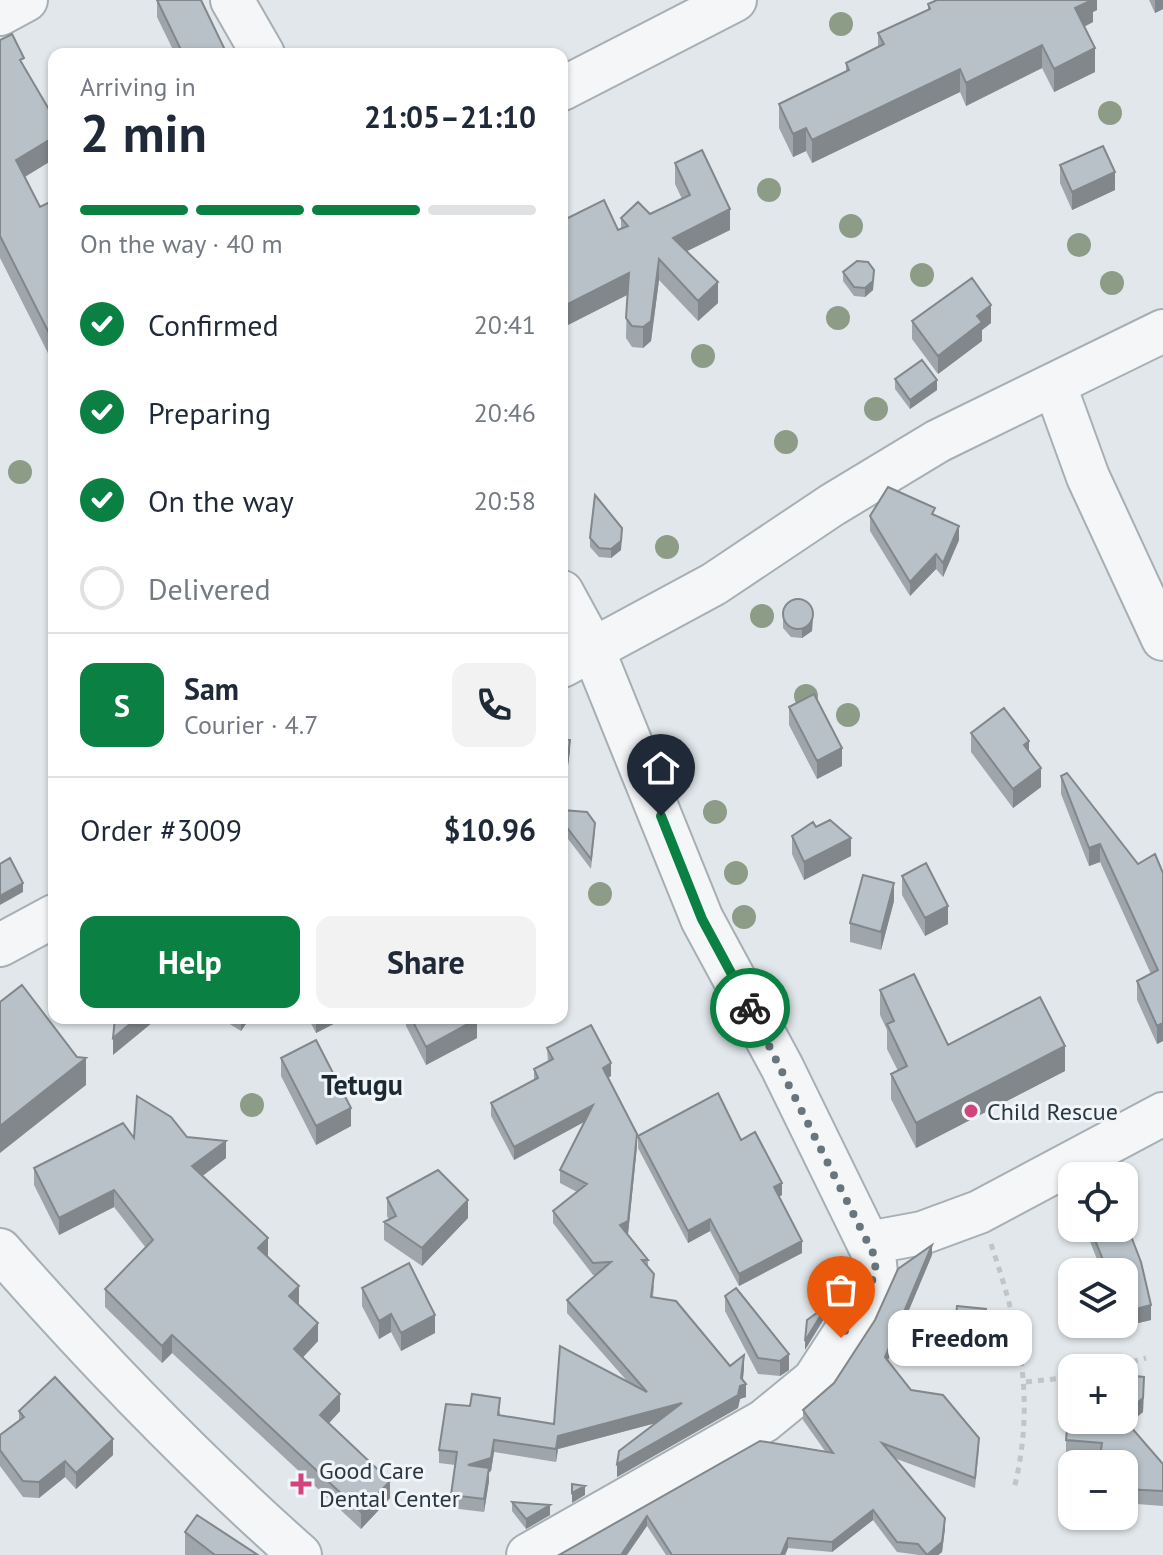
<!DOCTYPE html>
<meta charset="utf-8">
<style>
body{margin:0;font-family:"PT Sans",sans-serif;background:#f2f2f3;color:#1f2937;height:100vh;display:flex;flex-direction:column;font-size:30px;white-space:nowrap}
*{box-sizing:border-box;margin:0}
p{font-size:26px;color:#747a83}
.icon{flex:none;width:44px;height:44px;fill:none;stroke:currentColor;stroke-width:2;stroke-linecap:round;stroke-linejoin:round}
.map{position:relative;flex:1;overflow:hidden}
.sheet{position:absolute;left:48px;top:48px;width:520px;height:976px;display:flex;flex-direction:column;background:#fff;border-radius:16px;box-shadow:0 2px 6px #0004}
.sheet>*{flex:none}
.controls{position:absolute;left:1058px;top:1162px;display:grid;gap:16px}
.controls a{display:grid;place-items:center;width:80px;height:80px;border-radius:16px;background:#fff;box-shadow:0 2px 6px #0004;font-size:40px}
.pin{position:absolute;display:grid;place-items:center;width:68px;height:68px;color:#fff;margin:-82px -34px;border-radius:50% 50% 50% 0;rotate:-45deg;box-shadow:0 0 8px #0007}
.pin .icon{rotate:45deg}
.courier{position:absolute;display:grid;place-items:center;width:80px;height:80px;margin:-40px;border:6px solid #0b8043;border-radius:50%;background:#fff;color:#222;box-shadow:0 2px 10px #0007}
.bubble{position:absolute;height:56px;border-radius:16px;background:#fff;box-shadow:0 2px 6px #0004;font-size:26px;font-weight:800;line-height:56px;text-align:center}
.headline em{font-style:normal;font-weight:800}
.headline div{display:flex;flex-direction:column-reverse}
.headline{display:flex;align-items:center;justify-content:space-between;height:136px;padding:0 32px}
h1{font-size:52px;font-weight:800;line-height:60px}
.bar{display:grid;grid-template-columns:repeat(4,1fr);gap:12px 8px;align-content:center;height:96px;padding:0 32px}
.bar i{height:10px;border-radius:6px;background:#e0e1e3}
.bar .current{background:#0b8043}
.bar p{grid-column:span 4}
.line{display:flex;align-items:center;gap:20px;padding:0 32px;border-top:2px solid #e0e1e3}
.line div{flex:1}
.round{display:grid;place-items:center;flex:none;width:84px;height:84px;border-radius:16px;background:#f2f2f3}
ol{padding:0 32px;list-style:none}
li{display:flex;align-items:center;gap:24px;height:88px}
li p{margin-inline-start:auto}
li .icon{padding:8px;border-radius:50%;background:#0b8043;color:#fff;stroke-width:4}
li:last-child{color:#747a83}
li i{width:44px;height:44px;border:4px solid #e0e1e3;border-radius:50%}
.button{display:flex;gap:16px;margin-top:auto;padding:16px 32px}
.button a{flex:1;height:92px;border-radius:16px;background:#0b8043;color:#fff;font-size:32px;font-weight:800;line-height:92px;text-align:center}
.button a+a{background:#f2f2f3;color:#1f2937}
.map>svg:first-child{display:block}
.lines{fill:none;stroke-linecap:round;stroke-linejoin:round}
.minor-casing{stroke:#a6afb4;stroke-width:46}
.path{stroke:#bfc5c9;stroke-width:5;stroke-dasharray:6 6;stroke-linecap:butt}
.minor{stroke:#f4f6f8;stroke-width:42}
.tree{fill:#8d9c87}
.wall{fill:#9ea6ab}
.shaded-wall{fill:#81878b}
.building{fill:#b8c1c7;stroke:#81878b;stroke-width:2}
.done{stroke:#69757d;stroke-width:8;stroke-dasharray:0 14.4}
.route{stroke:#0b8043;stroke-width:10}
.poi-dot{fill:#d1447d;stroke:#f1f5f7;stroke-width:3}
.labels{text-anchor:middle;dominant-baseline:central;stroke-width:6;stroke-linejoin:round;paint-order:stroke}
.poi-label{font-size:24px;fill:#293842;stroke:#f1f5f7;text-anchor:start}
.quarter-label{font-size:28px;font-weight:bold;fill:#1b2933;stroke:#f1f5f7}
</style>
<div class="map">
<svg width="1163" height="1555" viewBox="0 0 1163 1555">
<rect width="100%" height="100%" fill="#e1e7ea"/>
<g class="lines">
<defs>
<path id="minor" d="M232,0L263,54
M0,14L26,0
M562,89L735,0
M1055,386L1088,477L1163,639
M562,666L714,584L832,505L938,441L1163,331
M0,945L54,916
M868,1243L922,1233L979,1212L1163,1114
M0,1250C94,1357 193,1460 300,1555
M528,1555L764,1421L814,1380L855,1317L876,1273L874,1255L782,1067L702,919L592,647L562,592"/>
</defs>
<use href="#minor" class="minor-casing"/>
<path class="path" d="M991,1244C1020,1330 1036,1400 1014,1489
M1109,1368L1146,1358
M1026,1382L1072,1377"/>
<use href="#minor" class="minor"/>
</g>
<g class="tree">
<circle cx="841" cy="24" r="12"/>
<circle cx="1110" cy="113" r="12"/>
<circle cx="769" cy="190" r="12"/>
<circle cx="851" cy="226" r="12"/>
<circle cx="1079" cy="245" r="12"/>
<circle cx="922" cy="275" r="12"/>
<circle cx="1112" cy="283" r="12"/>
<circle cx="838" cy="318" r="12"/>
<circle cx="703" cy="356" r="12"/>
<circle cx="876" cy="409" r="12"/>
<circle cx="786" cy="442" r="12"/>
<circle cx="20" cy="472" r="12"/>
<circle cx="667" cy="547" r="12"/>
<circle cx="762" cy="616" r="12"/>
<circle cx="806" cy="696" r="12"/>
<circle cx="848" cy="715" r="12"/>
<circle cx="715" cy="812" r="12"/>
<circle cx="736" cy="873" r="12"/>
<circle cx="600" cy="894" r="12"/>
<circle cx="744" cy="917" r="12"/>
<circle cx="252" cy="1105" r="12"/>
</g>
<path class="wall" d="M157,0L225,54H175L157,17Z
M1097,0V10L1093,12V22L1084,27L1095,72L1054,92L1042,68L966,106L960,92L812,163L806,151L793,157L779,128V104L846,71V63L878,46V33L928,10V4Z
M1149,0H1163V9L1155,13Z
M0,40L24,67L54,118V159L25,177L40,207L54,200V365L0,258Z
M675,163L730,230L687,251L718,303L698,321L659,280L651,341L643,348L632,347L626,338L627,295L562,328V212L566,219L618,230L621,229V218L650,214L682,199L675,184Z
M1060,165L1115,190L1072,210L1060,183Z
M843,272L874,280L873,290L865,297L854,296L843,281Z
M912,321L991,323L982,330V341L938,374L912,339Z
M895,379L937,390L910,409L895,389Z
M935,515L959,540L943,577L936,569L910,596L870,531V516Z
M590,538H622L621,550L611,558L599,557L590,547Z
M783,618L813,619L812,631L802,638L791,637L783,628Z
M789,707L842,766L817,779L789,725Z
M971,733L1029,753L1041,787L1013,808L971,752Z
M562,739L570,750L562,810L595,832L591,869L562,831Z
M1061,776L1138,864L1163,873V1041L1157,1044L1137,1000V981L1151,974L1100,862L1089,866L1061,794Z
M816,827L851,856L804,880L792,854V836Z
M902,876L948,924L925,936L902,895Z
M894,901L881,950L850,942V923Z
M880,990L948,1045L1065,1071L916,1148L891,1099V1074L898,1071L887,1049V1030L880,1015Z
M220,1018H250L241,1031Z
M308,1018H345L316,1033Z
M406,1018H477V1038L426,1065L406,1026Z
M547,1048L611,1076L608,1078L637,1146L628,1234L648,1260V1268L654,1287L653,1297L730,1366L744,1368L743,1380L746,1397L740,1399L738,1408L617,1477L656,1423L558,1449L556,1462L494,1452L491,1471L489,1472V1481L484,1512L451,1508V1495L455,1465L439,1463V1450L500,1411V1415L554,1424L627,1381L567,1313V1300L596,1275H593L553,1223V1211L577,1192L560,1183V1170L584,1122L514,1160L491,1116V1103L534,1080V1069L548,1062Z
M281,1058L351,1126L316,1145L281,1076Z
M638,1136L741,1140L782,1195L779,1197L802,1253L739,1286L710,1231L688,1243L638,1148Z
M187,1137L226,1158L202,1176L268,1256L299,1303L298,1304L318,1341L302,1358L340,1411L329,1423L390,1498L361,1529L172,1353L162,1363L105,1307V1289L146,1248L114,1207L59,1235L34,1185V1168L134,1138Z
M387,1198L468,1218L422,1266L384,1240V1222L389,1220L387,1216Z
M1089,1228H1124L1151,1320L1104,1331L1102,1324H1124V1272H1102L1089,1239Z
M932,1255L888,1360L911,1390L979,1448L975,1488L894,1458L945,1528L942,1552L938,1555H919L897,1552L873,1520L832,1552L788,1548L785,1555H666L647,1526L559,1555L760,1441L825,1451L803,1420V1410L834,1383Z
M362,1288L435,1333L401,1351L391,1332L379,1339L362,1306Z
M725,1296L789,1370L780,1376L758,1374L725,1311Z
M1144,1391L1143,1412L1128,1424L1163,1464V1506L1124,1503V1464L1100,1457L1066,1454V1440Z
M19,1411L113,1455L76,1489L65,1477L39,1498L23,1497L0,1466V1435L19,1420Z
M512,1502L550,1515L526,1529L512,1511Z
M185,1532L258,1555H185Z"/>
<path class="shaded-wall" d="M1089,0H1097V10L1093,12V22L1075,31V8Z
M1155,0H1163V9L1155,13Z
M1042,45V68L966,106V83Z
M1095,48V72L1054,92V69Z
M960,69V92L812,163V140Z
M806,128V151L793,157V134Z
M54,137V159L16,182V160Z
M1115,172V190L1072,210V192Z
M730,209V230L673,258V238Z
M659,259V280L651,341L643,348V327Z
M874,270L873,290L865,297V288Z
M629,273V294L562,328V307Z
M718,282V303L698,321V301Z
M991,305V323L982,330V341L938,374V356L977,316Z
M937,380V390L910,409V400Z
M959,526V540L943,577V563Z
M622,528L621,550L611,558V549Z
M936,554V569L910,596V582Z
M813,610L812,631L802,638V629Z
M570,740V750L562,813V804Z
M1029,741V759L1024,745Z
M842,748V766L817,779V761Z
M1041,768V787L1013,808V789Z
M851,838V856L804,880V862Z
M1100,844V862L1089,866V848Z
M23,883V892L0,905V896Z
M894,883V901L881,950V932Z
M948,906V924L925,936V918Z
M137,1018H158L113,1055V1038Z
M241,1018H250L241,1031Z
M316,1018H345L316,1033Z
M477,1019V1038L426,1065V1047Z
M1163,1023V1041L1157,1044V1026Z
M1065,1046V1071L916,1148V1123Z
M86,1058V1085L0,1153V1126Z
M611,1063V1076L603,1080V1068Z
M593,1105V1117L514,1160V1147Z
M351,1108V1126L316,1145V1126Z
M637,1134V1146L628,1234L620,1225Z
M226,1141V1158L192,1184V1166Z
M782,1183V1195L774,1199V1187Z
M114,1190V1207L59,1235V1218Z
M468,1200V1218L422,1266V1248Z
M710,1219V1231L688,1243V1231Z
M268,1238V1256L258,1266V1248Z
M802,1241V1253L739,1286V1274Z
M932,1245V1255L885,1367V1357Z
M299,1286V1303L289,1313V1296Z
M838,1287V1296L805,1350V1341Z
M1151,1305V1320L1104,1331V1324H1124V1312Z
M986,1309V1318L980,1360L952,1366V1357Z
M391,1314V1332L379,1339V1321Z
M435,1315V1333L401,1351V1333Z
M318,1323V1341L294,1367V1349Z
M172,1335V1353L162,1363V1346Z
M789,1354V1370L780,1376V1361Z
M744,1355V1368L742,1386L746,1384V1397L740,1399L738,1408L617,1477V1464L741,1378Z
M1144,1377L1143,1412L1121,1430L1124,1414Z
M340,1394V1411L320,1433V1415Z
M682,1403V1416L558,1449L556,1462V1449L558,1436Z
M113,1439V1455L76,1489V1473Z
M494,1440V1452L491,1471L489,1472V1481L484,1512V1499L468,1465Z
M65,1461V1477L39,1498V1482Z
M390,1481V1498L361,1529V1512Z
M585,1486V1495L572,1503V1493Z
M550,1505V1515L526,1529V1519Z
M873,1510V1520L832,1552V1542Z
M647,1516V1526L627,1555H621Z
M945,1518V1528L942,1552L938,1555H927Z
M788,1538V1548L785,1555H781Z"/>
<path class="building" d="M157,0H201L225,50L216,54H183Z
M937,0H1092L1075,8L1095,48L1054,69L1042,45L966,83L960,69L812,140L806,128L793,134L779,104L849,70L846,63L884,44L878,33L930,9L928,4Z
M12,34L24,58L20,60L54,118V137L16,160L40,207L54,200V343L0,236V40Z
M1103,146L1115,172L1072,192L1060,165Z
M702,150L730,209L673,238L718,282L698,301L659,259L651,321L643,327L632,326L626,318L629,273L562,307V212L566,219L604,200L618,230L628,226L621,218L638,202L650,214L690,195L675,163Z
M857,261L868,262L874,270L873,281L865,288L854,287L843,272Z
M972,278L991,305L977,316L982,322L938,356L912,321Z
M922,360L937,380L910,400L895,379Z
M888,487L935,508L932,514L959,526L943,563L936,554L910,582L870,516Z
M595,495L622,528L621,541L611,549L599,548L590,538Z
M783 614a15 15 0 1 1 30 0a15 15 0 1 1-30 0Z
M814,694L842,748L817,761L789,707Z
M1004,708L1029,741L1024,745L1041,768L1013,789L971,733Z
M562,739L570,740L562,804Z
M1067,773L1138,864L1155,854L1163,873V1023L1157,1026L1137,981L1158,970L1100,844L1089,848L1061,776Z
M562,810L587,812L595,823L591,859L562,821Z
M830,820L851,838L804,862L792,836L813,822L816,827Z
M10,858L23,883L0,896V864Z
M926,863L948,906L925,918L902,876Z
M863,875L894,883L881,932L850,923Z
M914,974L948,1045L1040,997L1065,1046L916,1123L891,1074L907,1066L887,1024L894,1021L880,990Z
M22,985L77,1057L86,1058L0,1126V1002Z
M115,1018H137L113,1038Z
M411,1018H477V1019L426,1047Z
M591,1025L611,1063L603,1068L637,1134L628,1221L620,1225L648,1260H642L654,1274L651,1297L676,1301L730,1366L744,1355L741,1378L746,1384L740,1386L738,1395L617,1464L619,1451L682,1403L558,1436L556,1449L494,1440L491,1458L468,1465L489,1468L484,1499L451,1495L457,1452L439,1450L446,1404L470,1406L472,1394L500,1398L498,1415L554,1424L560,1346L647,1392L567,1300L611,1262L593,1263L553,1211L587,1184L560,1170L593,1105L514,1147L491,1103L538,1078L534,1069L553,1059L547,1048Z
M316,1040L351,1108L316,1126L281,1058Z
M718,1093L741,1140L755,1132L782,1183L774,1187L802,1241L739,1274L710,1219L688,1231L638,1136Z
M137,1096L171,1117L187,1137L226,1141L192,1166L268,1238L258,1248L299,1286L289,1296L318,1323L294,1349L340,1394L320,1415L390,1481L361,1512L172,1335L162,1346L105,1289L153,1240L114,1190L59,1218L34,1168L123,1123L134,1138Z
M438,1170L468,1200L422,1248L384,1222L396,1216L387,1198Z
M1124,1218L1141,1262L1151,1305L1124,1312V1272H1108L1090,1228H1124Z
M932,1245L885,1357L911,1390L943,1395L979,1438L975,1478L882,1443L945,1518L942,1542L927,1555L918,1544L897,1542L873,1510L832,1542L788,1538L781,1555H672L647,1516L621,1555H559L760,1441L833,1453L803,1410L834,1383L875,1320L898,1269Z
M409,1263L435,1315L401,1333L391,1314L379,1321L362,1288Z
M827,1285L838,1287L805,1341L807,1320L825,1307Z
M736,1288L789,1354L780,1361L758,1358L725,1296Z
M957,1306L986,1309L980,1351L952,1357Z
M1124,1375L1144,1377L1143,1398L1124,1414Z
M55,1377L113,1439L76,1473L65,1461L39,1482L23,1481L0,1450V1435L24,1417L19,1411Z
M1072,1377V1420L1124,1419L1163,1464V1491L1124,1489V1464H1099L1102,1443L1066,1440Z
M572,1484L585,1486L572,1493Z
M512,1502L550,1505L526,1519Z
M197,1515L258,1555H215L185,1532Z"/>
<g class="lines">
<path class="done" d="M750,1008L874,1255L876,1273L841,1338"/>
<path class="route" d="M661,816L702,919L750,1008"/>
</g>
<g class="poi-dot">
<circle cx="971" cy="1111" r="8"/>
<path d="M297 1472h8v8h8v8h-8v8h-8v-8h-8v-8h8z"/>
</g>
<g class="labels">
<g class="poi-label">
<text x="987" y="1111">Child Rescue</text>
<text x="319" y="1470">Good Care<tspan x="319" dy="28">Dental Center</tspan></text>
</g>
<g class="quarter-label">
<text x="362" y="1084">Tetugu</text>
</g>
</g>
</svg>
<div class="controls">
<a><svg class="icon" aria-label="locate" viewBox="0 0 24 24"><circle cx="12" cy="12" r="6"/><path d="M12 2v4M12 18v4M2 12h4M18 12h4"/></svg></a>
<a><svg class="icon" aria-label="layers" viewBox="0 0 24 24"><path d="M12 4l9 5-9 5-9-5zM3 14l9 5 9-5"/></svg></a>
<a>+</a>
<a>−</a>
</div>
<div class="pin" style="left:841px;top:1338px;background:#ea580c"><svg class="icon" aria-label="bag" viewBox="0 0 24 24"><path d="M5 8h14l-1 12H6zM9 8a3 3 0 0 1 6 0"/></svg></div>
<div class="pin" style="left:661px;top:816px;background:#1f2937"><svg class="icon" aria-label="home" viewBox="0 0 24 24"><path d="M3 11l9-7 9 7M6 9v11h12V9"/></svg></div>
<div class="courier" style="left:750px;top:1008px"><svg class="icon" aria-label="bike" viewBox="0 0 24 24"><circle cx="6" cy="16" r="4"/><circle cx="18" cy="16" r="4"/><path d="M6 16l4-8h5l3 8M10 8l3 8H6M13 5h3"/></svg></div>
<div class="bubble" style="left:888px;top:1310px;width:144px">Freedom</div>
<section class="sheet">
<div class="headline"><div><h1>2 min</h1><p>Arriving in</p></div><em>21:05–21:10</em></div>
<div class="bar"><i class="current"></i><i class="current"></i><i class="current"></i><i></i><p>On the way · 40 m</p></div>
<ol>
<li><svg class="icon" aria-label="check" viewBox="0 0 24 24"><path d="M5 12l5 5 9-10"/></svg>Confirmed<p>20:41</p></li>
<li><svg class="icon" aria-label="check" viewBox="0 0 24 24"><path d="M5 12l5 5 9-10"/></svg>Preparing<p>20:46</p></li>
<li><svg class="icon" aria-label="check" viewBox="0 0 24 24"><path d="M5 12l5 5 9-10"/></svg>On the way<p>20:58</p></li>
<li><i></i>Delivered</li>
</ol>
<div class="line" style="height:144px"><b class="round" style="background:#0b8043;color:#fff">S</b><div><b>Sam</b><p>Courier · 4.7</p></div><a class="round"><svg class="icon" aria-label="phone" viewBox="0 0 24 24"><path d="M5 4h4l2 5-3 2q2 4 5 5l2-3 5 2v4C11 20 4 13 5 4z"/></svg></a></div>
<div class="line" style="height:104px"><div>Order #3009</div><b>$10.96</b></div>
<div class="button"><a>Help</a><a>Share</a></div>
</section>
</div>
